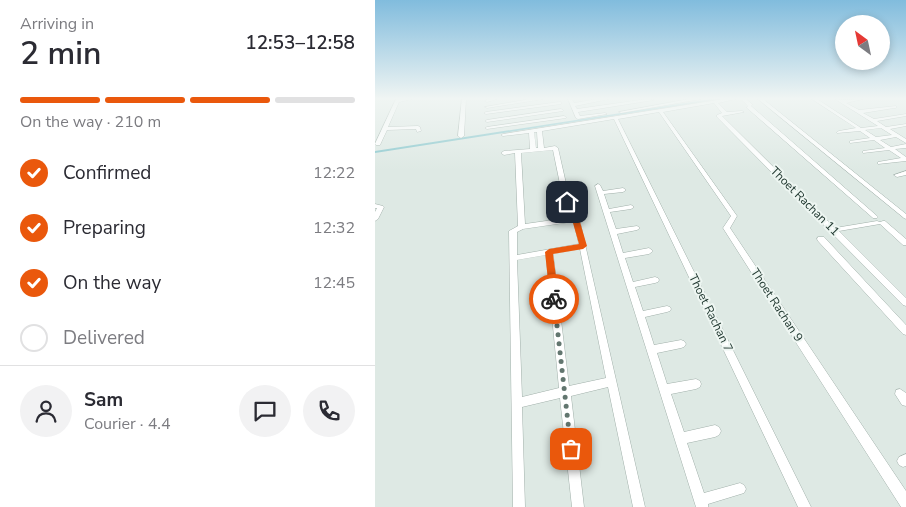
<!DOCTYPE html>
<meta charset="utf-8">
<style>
body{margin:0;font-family:"Nunito Sans",sans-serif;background:#f2f2f3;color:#2b2b33;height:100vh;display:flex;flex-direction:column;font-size:19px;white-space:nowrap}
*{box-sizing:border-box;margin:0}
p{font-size:16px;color:#7c7c81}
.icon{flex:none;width:28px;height:28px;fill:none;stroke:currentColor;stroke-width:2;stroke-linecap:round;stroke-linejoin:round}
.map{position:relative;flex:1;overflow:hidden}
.sheet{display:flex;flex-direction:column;background:#fff;width:375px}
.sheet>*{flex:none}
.needle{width:32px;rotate:327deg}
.tools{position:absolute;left:460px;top:15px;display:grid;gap:10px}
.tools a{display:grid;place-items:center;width:55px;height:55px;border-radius:50%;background:#fff;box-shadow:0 2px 8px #0003;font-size:25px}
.pin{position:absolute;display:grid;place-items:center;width:42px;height:42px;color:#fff;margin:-21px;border-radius:10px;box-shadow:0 2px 8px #0006}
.courier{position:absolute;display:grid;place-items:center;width:50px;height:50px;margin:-25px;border:4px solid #ea580c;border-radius:50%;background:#fff;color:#222;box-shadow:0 1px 6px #0007}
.overview em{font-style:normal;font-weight:600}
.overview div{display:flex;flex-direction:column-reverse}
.overview{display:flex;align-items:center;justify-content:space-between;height:85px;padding:0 20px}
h1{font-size:32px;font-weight:600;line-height:38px}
.bar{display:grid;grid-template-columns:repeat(4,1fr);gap:8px 5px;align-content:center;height:60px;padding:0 20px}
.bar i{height:6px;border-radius:4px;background:#e1e1e2}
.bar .active{background:#ea580c}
.bar p{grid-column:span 4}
.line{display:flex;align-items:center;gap:12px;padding:0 20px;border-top:1px solid #e1e1e2}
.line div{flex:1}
.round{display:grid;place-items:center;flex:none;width:52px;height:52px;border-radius:26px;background:#f2f2f3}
ol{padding:0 20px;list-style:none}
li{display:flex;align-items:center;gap:15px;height:55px}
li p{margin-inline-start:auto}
li .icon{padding:5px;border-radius:50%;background:#ea580c;color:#fff;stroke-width:4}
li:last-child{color:#7c7c81}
li i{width:28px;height:28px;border:2px solid #e1e1e2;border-radius:50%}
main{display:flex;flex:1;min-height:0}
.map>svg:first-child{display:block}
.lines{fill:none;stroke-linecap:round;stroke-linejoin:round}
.canal{fill:#88c7cd;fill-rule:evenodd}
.minor-casing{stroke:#a1b0aa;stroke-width:1}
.minor{fill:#fff;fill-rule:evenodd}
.route{fill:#ea580c}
.done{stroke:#62766f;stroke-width:5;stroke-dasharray:0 9}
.labels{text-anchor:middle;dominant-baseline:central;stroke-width:4;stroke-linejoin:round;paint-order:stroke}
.street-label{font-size:12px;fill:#203830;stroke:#eef6f2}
</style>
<main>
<section class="sheet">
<div class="overview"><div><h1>2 min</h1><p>Arriving in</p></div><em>12:53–12:58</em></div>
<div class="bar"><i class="active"></i><i class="active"></i><i class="active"></i><i></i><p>On the way · 210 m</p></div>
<ol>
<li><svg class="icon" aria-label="check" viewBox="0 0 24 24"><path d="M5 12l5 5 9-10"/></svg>Confirmed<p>12:22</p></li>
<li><svg class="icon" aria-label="check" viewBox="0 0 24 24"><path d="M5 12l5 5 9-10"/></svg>Preparing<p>12:32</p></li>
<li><svg class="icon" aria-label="check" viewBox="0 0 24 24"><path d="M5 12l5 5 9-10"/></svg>On the way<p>12:45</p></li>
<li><i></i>Delivered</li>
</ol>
<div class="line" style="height:90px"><a class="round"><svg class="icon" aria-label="person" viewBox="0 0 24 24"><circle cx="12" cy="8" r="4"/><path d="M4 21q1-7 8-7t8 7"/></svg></a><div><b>Sam</b><p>Courier · 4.4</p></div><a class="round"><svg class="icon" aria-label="chat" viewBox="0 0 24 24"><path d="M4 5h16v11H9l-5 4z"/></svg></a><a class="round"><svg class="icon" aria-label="phone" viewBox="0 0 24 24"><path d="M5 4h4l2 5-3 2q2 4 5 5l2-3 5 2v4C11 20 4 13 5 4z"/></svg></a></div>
</section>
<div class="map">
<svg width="531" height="507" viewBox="0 0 531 507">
<rect width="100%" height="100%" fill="#dee9e4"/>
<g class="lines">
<path class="canal" d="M336,99H347L0,153V151Z"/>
<defs>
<path id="minor" d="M21,99H37L24,102L13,127L43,126L45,127L46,131L42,132L41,129L12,130L5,145H1L0,144Z
M87,99H91L89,136L86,138L83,136Z
M113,99H122L112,102L110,101Z
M155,99H168L112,108L110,107Z
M193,99H197L199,103L222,99H234L200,106L202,109L272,99L279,100L203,112L205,116L230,113L232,114L203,119L201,118Z
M314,99H326L246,113L244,112Z
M349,99H361L343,103L352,112L367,111L369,112L347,116L460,228L502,221L505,222L508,221H510L531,239V245H528L505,224L464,231L531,298V306L528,305L342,117V115L347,113L339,103L288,112L362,216L355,228L531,491V507H526L348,228L356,216L284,112L243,119L436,507H423L239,119L167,131L169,148L180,146L183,148L199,219L205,222L270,507H258L233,387L196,396L209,507H197L185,398L147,407L150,507H138L134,231L143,226L140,153L129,155L126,153L129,151L155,149L154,133L128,136L126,135L128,134ZM159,132H162L163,148H161ZM178,150L192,218L150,224L146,153ZM196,222L199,223L204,244L142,255V232L148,229ZM205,249L231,378L194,386L178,254ZM171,255L184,388L147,397L142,260Z
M366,99H371L377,104V105L376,106L502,216L503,217L502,218H498L372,108V107L373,106Z
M383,99H388L531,214V219L529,218Z
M437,99H442L486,128L503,126L460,99L467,100L488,99L471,103L484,110L521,106V108H519L488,113L499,119L531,114V116L502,121L511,127L531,124V126L515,129L531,139V143L521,137L505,140L516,147L531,144V148L520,149L531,157V161L503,164V162L526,158L514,150L488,153V151L510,148L499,140L475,143V141L495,138L485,131L462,133V132L464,131L481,128ZM506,128L517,135L501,137L490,130Z
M184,102H186V104L111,114L109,113L111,112Z
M186,109L188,110V111L112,122L110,121L112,120Z
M189,116L191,117V118L112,129L110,128L112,127Z
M531,171V175L522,177L519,175Z
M223,184L225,185L228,191L248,188L251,190L248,192L229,194L234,209L256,205L259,207L256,209L235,212L241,229L262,226L265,228L262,230L242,234L248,253L274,248L278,251L274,254L250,258L258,282L280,277L283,278L284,280L283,282L280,283L260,287L268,311L292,306L295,307L296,309L295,311L292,312L270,317L279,345L306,340L309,341L311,344L309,347L306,348L282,353L292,384L321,379L325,381L326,384L325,387L321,389L296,394L309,432L340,425L344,427L346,431L344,435L340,437L312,443L329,493L365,483L369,485L371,489L369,493L333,504V507H321L220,186Z
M0,204L8,206L9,207L3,219L0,221V212L2,208H0Z
M443,237H449L531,325V335L528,334L443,241L442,239Z
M525,389L531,393V406L527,405L520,394L521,390Z
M531,454V466L528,467L524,465L522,461L524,457Z"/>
</defs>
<use href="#minor" class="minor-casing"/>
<use href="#minor" class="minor"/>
</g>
<linearGradient id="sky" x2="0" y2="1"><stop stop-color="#81bcdd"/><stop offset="0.58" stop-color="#f0f5f3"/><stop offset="1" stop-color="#f0f5f3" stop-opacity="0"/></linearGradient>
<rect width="531" height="170" fill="url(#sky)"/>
<path class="route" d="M192,200L195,202L199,219L205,222L212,246L208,249L178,254L184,299L179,302L175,299L170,252L174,249L204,244L198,223L192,220L188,202Z"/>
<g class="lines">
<path class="done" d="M179,299L196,449"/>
</g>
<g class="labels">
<g class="street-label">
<text transform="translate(430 201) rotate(45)">Thoet Rachan 11</text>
<text transform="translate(402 305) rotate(57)">Thoet Rachan 9</text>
<text transform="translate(336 313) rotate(64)">Thoet Rachan 7</text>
</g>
</g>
</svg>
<div class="tools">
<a><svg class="needle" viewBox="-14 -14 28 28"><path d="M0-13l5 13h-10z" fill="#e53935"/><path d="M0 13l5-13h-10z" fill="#7c7c81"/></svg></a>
</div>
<div class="pin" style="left:196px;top:449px;background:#ea580c"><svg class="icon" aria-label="bag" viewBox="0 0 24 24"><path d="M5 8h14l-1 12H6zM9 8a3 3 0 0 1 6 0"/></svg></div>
<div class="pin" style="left:192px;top:202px;background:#1f2937"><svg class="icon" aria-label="home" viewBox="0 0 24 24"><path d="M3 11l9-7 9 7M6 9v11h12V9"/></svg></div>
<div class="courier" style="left:179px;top:299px"><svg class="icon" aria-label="bike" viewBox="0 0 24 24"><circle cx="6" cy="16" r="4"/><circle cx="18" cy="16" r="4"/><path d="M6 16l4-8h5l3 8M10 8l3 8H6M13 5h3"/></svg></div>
</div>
</main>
